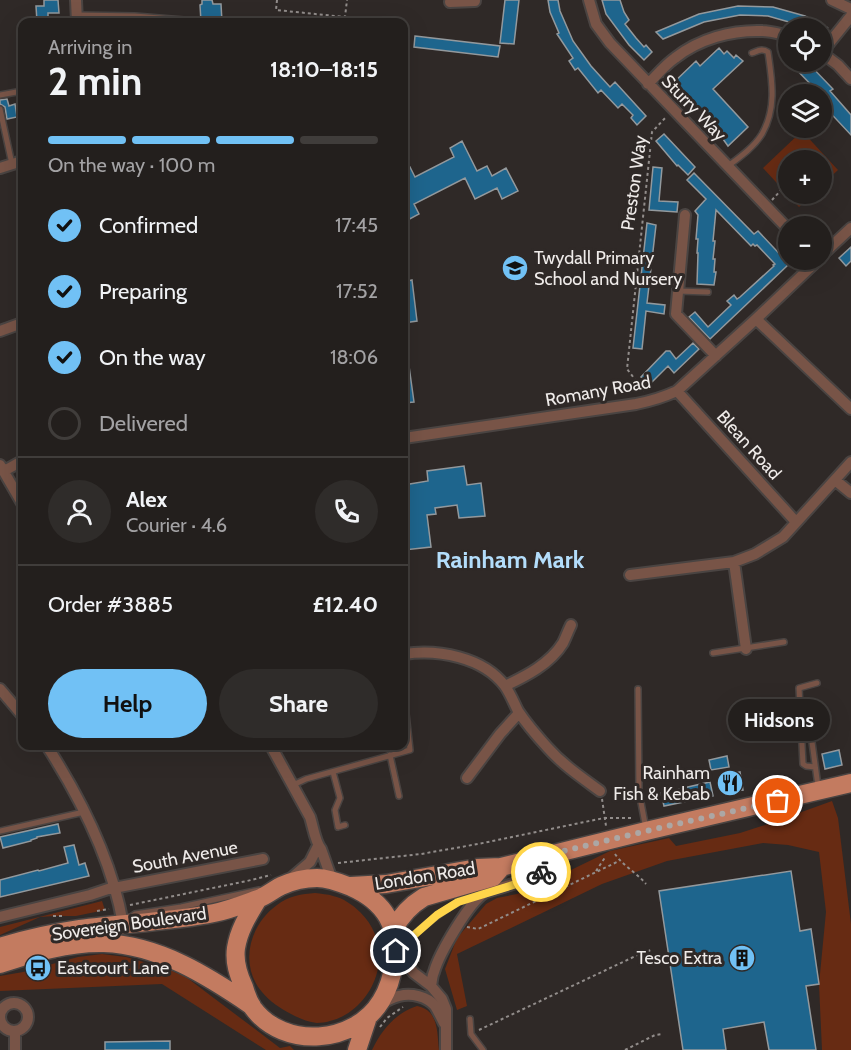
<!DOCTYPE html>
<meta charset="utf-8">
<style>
body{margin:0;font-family:Cabin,sans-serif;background:#2f2c2a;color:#f1f3f6;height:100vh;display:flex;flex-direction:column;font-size:22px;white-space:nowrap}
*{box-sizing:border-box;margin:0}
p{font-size:20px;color:#a3a2a4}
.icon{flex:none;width:33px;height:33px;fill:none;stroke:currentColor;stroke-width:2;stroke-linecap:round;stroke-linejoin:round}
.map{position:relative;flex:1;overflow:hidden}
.panel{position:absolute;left:18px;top:18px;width:390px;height:732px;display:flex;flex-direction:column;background:#231f1d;border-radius:12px;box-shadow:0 6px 24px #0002,0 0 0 2px #403d3b}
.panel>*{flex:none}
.controls{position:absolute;left:778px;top:18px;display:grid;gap:12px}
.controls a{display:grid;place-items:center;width:54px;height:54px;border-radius:50%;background:#231f1d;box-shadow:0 6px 24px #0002,0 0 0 2px #403d3b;font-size:30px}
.pin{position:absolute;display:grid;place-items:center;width:51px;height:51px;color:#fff;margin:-26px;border:3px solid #fff;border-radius:50%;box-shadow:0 2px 6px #0007}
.courier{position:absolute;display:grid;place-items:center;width:60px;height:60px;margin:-30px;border:4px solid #ffd54a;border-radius:50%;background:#fff;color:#222;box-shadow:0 2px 8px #0007}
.bubble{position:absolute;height:42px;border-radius:21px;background:#231f1d;box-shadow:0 6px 24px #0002,0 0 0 2px #403d3b;font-size:20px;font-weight:800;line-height:42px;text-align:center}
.overview em{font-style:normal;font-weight:800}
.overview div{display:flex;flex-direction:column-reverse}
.overview{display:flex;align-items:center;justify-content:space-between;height:102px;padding:0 30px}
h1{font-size:39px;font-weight:800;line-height:45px}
.bar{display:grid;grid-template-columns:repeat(4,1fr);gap:9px 6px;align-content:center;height:72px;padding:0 30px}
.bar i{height:8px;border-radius:4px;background:#403d3b}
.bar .selected{background:#71c1f5}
.bar p{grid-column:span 4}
.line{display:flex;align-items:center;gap:15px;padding:0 30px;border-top:2px solid #403d3b}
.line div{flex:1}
.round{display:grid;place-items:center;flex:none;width:63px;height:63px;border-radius:32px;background:#2f2c2a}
ol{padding:0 30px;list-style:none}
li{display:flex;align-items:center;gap:18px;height:66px}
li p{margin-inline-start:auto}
li .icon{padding:6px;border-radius:50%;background:#71c1f5;color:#111;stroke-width:4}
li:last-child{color:#a3a2a4}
li i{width:33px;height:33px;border:3px solid #403d3b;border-radius:50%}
.primary-button{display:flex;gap:12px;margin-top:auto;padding:12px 30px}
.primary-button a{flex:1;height:69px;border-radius:36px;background:#71c1f5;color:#111;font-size:24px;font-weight:800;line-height:69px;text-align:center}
.primary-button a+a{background:#2f2c2a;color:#f1f3f6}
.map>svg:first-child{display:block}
.green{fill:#672b13}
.building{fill:#1e658d;stroke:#93999d;stroke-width:1.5}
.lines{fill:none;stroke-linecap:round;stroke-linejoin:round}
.lane-casing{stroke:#4a4442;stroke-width:8}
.street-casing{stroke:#4a4442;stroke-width:14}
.primary-casing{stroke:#4a4442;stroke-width:21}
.path{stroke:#928d8b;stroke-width:2;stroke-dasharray:3 3;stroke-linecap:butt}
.lane{stroke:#785447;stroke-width:5}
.street{stroke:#785447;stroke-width:10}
.primary{stroke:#c37b60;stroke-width:18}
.done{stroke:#aca7a5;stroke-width:6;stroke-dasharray:0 10.8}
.route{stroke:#ffd54a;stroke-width:8}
.labels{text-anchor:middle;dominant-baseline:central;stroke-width:6;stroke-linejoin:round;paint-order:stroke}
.street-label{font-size:18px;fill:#efebe9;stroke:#2f2927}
.poi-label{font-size:18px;fill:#efebe9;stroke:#2f2927;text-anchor:start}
.district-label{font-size:24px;font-weight:bold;fill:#b3ddfb;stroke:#2f2927}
</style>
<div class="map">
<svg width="851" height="1050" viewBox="0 0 851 1050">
<rect width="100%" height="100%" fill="#2f2927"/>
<path class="green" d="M802,131L838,170L822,185V160H789V194H813L799,207L763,168Z
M832,801L838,818L851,924V1050H822L819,984L826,912L819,852L788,845L763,843L667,861L602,884L457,954L467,1006L457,1010L445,969L457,938L486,904L497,898L517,894L538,886L610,851L669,838L676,846L740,833L774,822Z
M315,893C321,894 328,894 333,896C343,898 353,905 360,912C390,941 383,987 351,1011C342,1018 328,1023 317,1023C308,1022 298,1018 291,1014C280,1008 270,1002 262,992C239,965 249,925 277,905C288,896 302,894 315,893Z
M102,901L105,910L76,916H55L40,917L0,935V927Z
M102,954L126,957L165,968L186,977L280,1048L290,1046L294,1050H266L162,984L0,991V976L23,972L78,957Z
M417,1006C439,1010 437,1033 439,1050H372C382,1029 396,1013 417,1006Z"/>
<path class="building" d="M44,0H58L59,13H48V22H37L36,6H44Z
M202,0H212L213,4H221L222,22H201L200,5L202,4Z
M505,0H519L514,44L500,43Z
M548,0H558L560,11L573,41L591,66L610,87L615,82L646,116L637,125L631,118L633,115L622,104L618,108L601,90L598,93L578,68L575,70L569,61L573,58L557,34L559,33L550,12Z
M602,0H620L624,12L629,20L625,24L636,38L644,47L646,45L652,52L644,60L629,45L606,14Z
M738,6L773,7L805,16L828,28H808L803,26L768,16L740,15L704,22L663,39L656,32L699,14Z
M415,36L500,46L498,57L414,47Z
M719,48L724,54L727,51L734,58L736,55L743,61L713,89L748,127L728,146L723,139L725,137L688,98L684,101L670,86L696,61L700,66Z
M798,62H807L833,89L830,91L851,115V135L822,104V94H820L793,66Z
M7,99L9,106L15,104L17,117L7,119L5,107L0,104V100Z
M664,134L695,167L688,175L678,165L677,166L656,141Z
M462,141L477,171L487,166L492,176L506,168L518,191L502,199L497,188L475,199L465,178L414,204L419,214L406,221L404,216V171L410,167L415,177L454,157L450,148Z
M653,167L662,168L659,201L678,202L677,212L649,210Z
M694,173L754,234L758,231L789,264L710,339L689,317L695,312L708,327L731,305L727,301L734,295L737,299L740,297L774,266L773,265L775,264L757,245L755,246L753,244L751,246L716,210L713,241H715L713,259H715L714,272H716L714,285L697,284L698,253H697L698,239H696L698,215L695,211L706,199L687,180Z
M647,223L656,225L647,303L665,305L664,314L646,311L642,349L633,348Z
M851,247V261L846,266L839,258Z
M412,280L417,321L404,323V282Z
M693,343L699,349L674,373L668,366L649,385L641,377L666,351H670L676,359Z
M409,366L414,402L404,403V367Z
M464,466L467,485L481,483L485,516L459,518L457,505L435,508L436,514L427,515L431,547L404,550V485L428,481L427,471Z
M839,750L842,765L825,769L822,754Z
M727,756L729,767L711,770L709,760Z
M740,772L743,790L735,791L731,774Z
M710,782L713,796L664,806L661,793Z
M58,824L60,833L37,837V838L31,840V841L3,848L0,837Z
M74,845L79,865L85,863L89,876L0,897V880L38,870L39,871L68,863L64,847Z
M791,871L800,931L811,929L819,984L806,986L816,1050H769L764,1022L723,1029L726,1050H683L659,891Z
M170,1041V1050H105V1042Z"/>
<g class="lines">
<defs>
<path id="lane" d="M77,15L135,16L196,21
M77,22H87
M0,95L22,91
M0,109L12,164
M728,166C740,157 754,147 762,134C777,108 772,80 768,52C762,48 758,51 752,53
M678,291L708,292
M713,653L784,642
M638,689L639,792L646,829
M816,712L808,713L818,786
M390,755L399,796
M815,767L806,766L803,764L799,688L817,683
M333,772L340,798L335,810L338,827L345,825
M293,785L306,779L410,750L404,696
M0,831L84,812
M131,917L135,914L181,907L259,890
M400,947C425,925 447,904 479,894
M470,1019L471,1034L483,1050"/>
<path id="street" d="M76,0L77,22
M589,0L596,24L610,43L789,230
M832,0L851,9
M450,2L475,1
M822,52L851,16
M822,53L838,65L851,79
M648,84C657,75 665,65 675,58C699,39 731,30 762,31C771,31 780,34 789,36
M0,168L22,161
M685,215L676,314L716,356
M822,255L851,228
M756,319L851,409
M0,331L22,323
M677,391L796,522
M404,438L636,404C651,401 664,397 677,391L756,319L818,260
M0,465L22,503
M4,471L22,461
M835,480L851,493
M734,562L746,649
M630,575L734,562L755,554L783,537L851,462
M404,654C438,649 483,657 505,686C510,693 514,703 518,711C526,723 537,736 547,747C563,765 581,777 600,791
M505,686C526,676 550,664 563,643C566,637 568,631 571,625
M0,689L22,715
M47,746C81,799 112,860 123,924
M271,746L310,817C313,826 315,842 321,849L332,880
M467,778L500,734L519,713
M289,880L310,862L318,846
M114,888L263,859
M0,917L90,895L114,887
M396,951L414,973L431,986L442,999L446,1009V1050
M431,986C432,981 432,976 434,972C439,954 470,900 486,892L533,878L558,854
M382,1003C387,1001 393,997 399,996C411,993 427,996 435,1006C438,1011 441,1017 444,1023
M0 1017a14 14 0 1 1 28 0a14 14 0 1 1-28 0Z
M15,1031V1050"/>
<path id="primary" d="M351,886L386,884L477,868L501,867L646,831L851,783
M394,929C401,915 411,905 424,897L493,877L500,869
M0,947C26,939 53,933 80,929C124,923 170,922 214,913C229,910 244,904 258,899C266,896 273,890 281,886C292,881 305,878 317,878C328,878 341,883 351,887C385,902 400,927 394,963C392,977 389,988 381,1001C355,1044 284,1050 253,1008C249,1002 246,994 244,987C238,974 234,962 236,948C239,929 249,914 258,899
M0,964C34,953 68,942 104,943C159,945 208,976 252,1006
M357,1050L368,1017"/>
</defs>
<use href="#lane" class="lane-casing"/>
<use href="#street" class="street-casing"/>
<use href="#primary" class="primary-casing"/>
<path class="path" d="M277,0L276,10L345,17L347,0
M772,200L782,189
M644,391L627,369L652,132L667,116
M602,799L606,826
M615,854C623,866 636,872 646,884
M338,863L421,854L478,844L604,818H634
M596,871L606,856
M130,905L247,881L271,875
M97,911L109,909
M53,916H65
M467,927L478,929L619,861
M419,941L417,957L419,962
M380,1027L387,1018L403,1007
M479,1030L642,953L651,950
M625,1050L655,1035L663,1034"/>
<use href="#lane" class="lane"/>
<use href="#street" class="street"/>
<use href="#primary" class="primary"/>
</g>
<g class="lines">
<path class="done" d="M541,872L560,852L646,831L778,801"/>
<path class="route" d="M396,951L437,915L458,902L526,881L533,878L541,872"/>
</g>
<defs>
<symbol id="school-disc" viewBox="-11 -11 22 22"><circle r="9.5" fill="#71c1f5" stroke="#2f2927"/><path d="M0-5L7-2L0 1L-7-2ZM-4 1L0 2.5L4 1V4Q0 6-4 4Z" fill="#111"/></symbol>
<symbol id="restaurant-disc" viewBox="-11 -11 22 22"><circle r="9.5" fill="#71c1f5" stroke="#2f2927"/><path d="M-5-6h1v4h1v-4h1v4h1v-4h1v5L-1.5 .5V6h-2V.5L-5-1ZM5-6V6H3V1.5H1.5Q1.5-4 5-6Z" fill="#111"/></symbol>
<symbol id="building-disc" viewBox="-11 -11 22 22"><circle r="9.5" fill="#71c1f5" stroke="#2f2927"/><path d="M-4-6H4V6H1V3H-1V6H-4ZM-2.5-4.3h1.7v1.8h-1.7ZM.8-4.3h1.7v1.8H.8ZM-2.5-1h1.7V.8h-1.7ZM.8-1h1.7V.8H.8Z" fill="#111"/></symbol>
<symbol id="bus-disc" viewBox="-11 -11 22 22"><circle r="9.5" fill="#71c1f5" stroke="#2f2927"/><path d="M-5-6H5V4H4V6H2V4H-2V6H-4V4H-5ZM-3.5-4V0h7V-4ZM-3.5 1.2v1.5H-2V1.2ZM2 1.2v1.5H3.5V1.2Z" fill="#111"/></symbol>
</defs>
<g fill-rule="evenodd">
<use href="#school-disc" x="500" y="253" width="30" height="30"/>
<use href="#restaurant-disc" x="715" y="768" width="30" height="30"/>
<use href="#building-disc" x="727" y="943" width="30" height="30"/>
<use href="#bus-disc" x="23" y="953" width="30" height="30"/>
</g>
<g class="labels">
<g class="street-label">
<text transform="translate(694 108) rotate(46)">Sturry Way</text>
<text transform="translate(634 183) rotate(-82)">Preston Way</text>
<text transform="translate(598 391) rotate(-10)">Romany Road</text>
<text transform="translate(749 445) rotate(48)">Blean Road</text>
<text transform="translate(185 857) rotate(-11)">South Avenue</text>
<text transform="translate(425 876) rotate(-9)">London Road</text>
<text transform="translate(129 924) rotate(-8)">Sovereign Boulevard</text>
</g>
<g class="poi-label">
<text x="534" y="258">Twydall Primary<tspan x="534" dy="21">School and Nursery</tspan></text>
<text x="710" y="773" text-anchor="end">Rainham<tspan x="710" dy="21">Fish &amp; Kebab</tspan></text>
<text x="722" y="958" text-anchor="end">Tesco Extra</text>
<text x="57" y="968">Eastcourt Lane</text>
</g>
<g class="district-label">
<text x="510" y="559">Rainham Mark</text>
</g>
</g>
</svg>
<div class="controls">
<a><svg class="icon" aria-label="locate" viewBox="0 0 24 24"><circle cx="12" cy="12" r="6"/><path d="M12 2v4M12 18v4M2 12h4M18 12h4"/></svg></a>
<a><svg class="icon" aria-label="layers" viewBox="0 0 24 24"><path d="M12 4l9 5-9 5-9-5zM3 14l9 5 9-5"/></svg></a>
<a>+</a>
<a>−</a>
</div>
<div class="pin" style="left:778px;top:801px;background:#ea580c"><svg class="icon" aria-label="bag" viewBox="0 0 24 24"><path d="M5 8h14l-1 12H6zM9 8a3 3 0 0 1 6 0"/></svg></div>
<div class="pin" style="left:396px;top:951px;background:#1f2937"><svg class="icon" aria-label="home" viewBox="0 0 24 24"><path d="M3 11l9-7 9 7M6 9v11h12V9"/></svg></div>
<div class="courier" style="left:541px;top:872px"><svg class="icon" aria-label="bike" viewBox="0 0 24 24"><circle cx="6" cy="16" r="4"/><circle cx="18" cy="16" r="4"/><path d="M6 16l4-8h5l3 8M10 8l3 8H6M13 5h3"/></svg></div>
<div class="bubble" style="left:728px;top:699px;width:102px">Hidsons</div>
<section class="panel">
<div class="overview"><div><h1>2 min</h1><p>Arriving in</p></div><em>18:10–18:15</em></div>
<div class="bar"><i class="selected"></i><i class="selected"></i><i class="selected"></i><i></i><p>On the way · 100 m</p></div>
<ol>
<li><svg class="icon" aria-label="check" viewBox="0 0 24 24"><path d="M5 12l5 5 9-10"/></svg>Confirmed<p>17:45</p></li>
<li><svg class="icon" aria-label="check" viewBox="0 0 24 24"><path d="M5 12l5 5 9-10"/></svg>Preparing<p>17:52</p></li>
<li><svg class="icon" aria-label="check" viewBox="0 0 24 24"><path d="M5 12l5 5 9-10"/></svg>On the way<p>18:06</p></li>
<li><i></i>Delivered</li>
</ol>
<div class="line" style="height:108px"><a class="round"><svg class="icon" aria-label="person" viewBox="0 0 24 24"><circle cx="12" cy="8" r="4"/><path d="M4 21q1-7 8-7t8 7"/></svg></a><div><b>Alex</b><p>Courier · 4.6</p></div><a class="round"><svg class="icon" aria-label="phone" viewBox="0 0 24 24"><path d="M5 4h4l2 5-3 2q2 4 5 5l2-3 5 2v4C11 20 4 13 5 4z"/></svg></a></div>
<div class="line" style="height:78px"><div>Order #3885</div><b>£12.40</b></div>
<div class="primary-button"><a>Help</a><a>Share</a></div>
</section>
</div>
